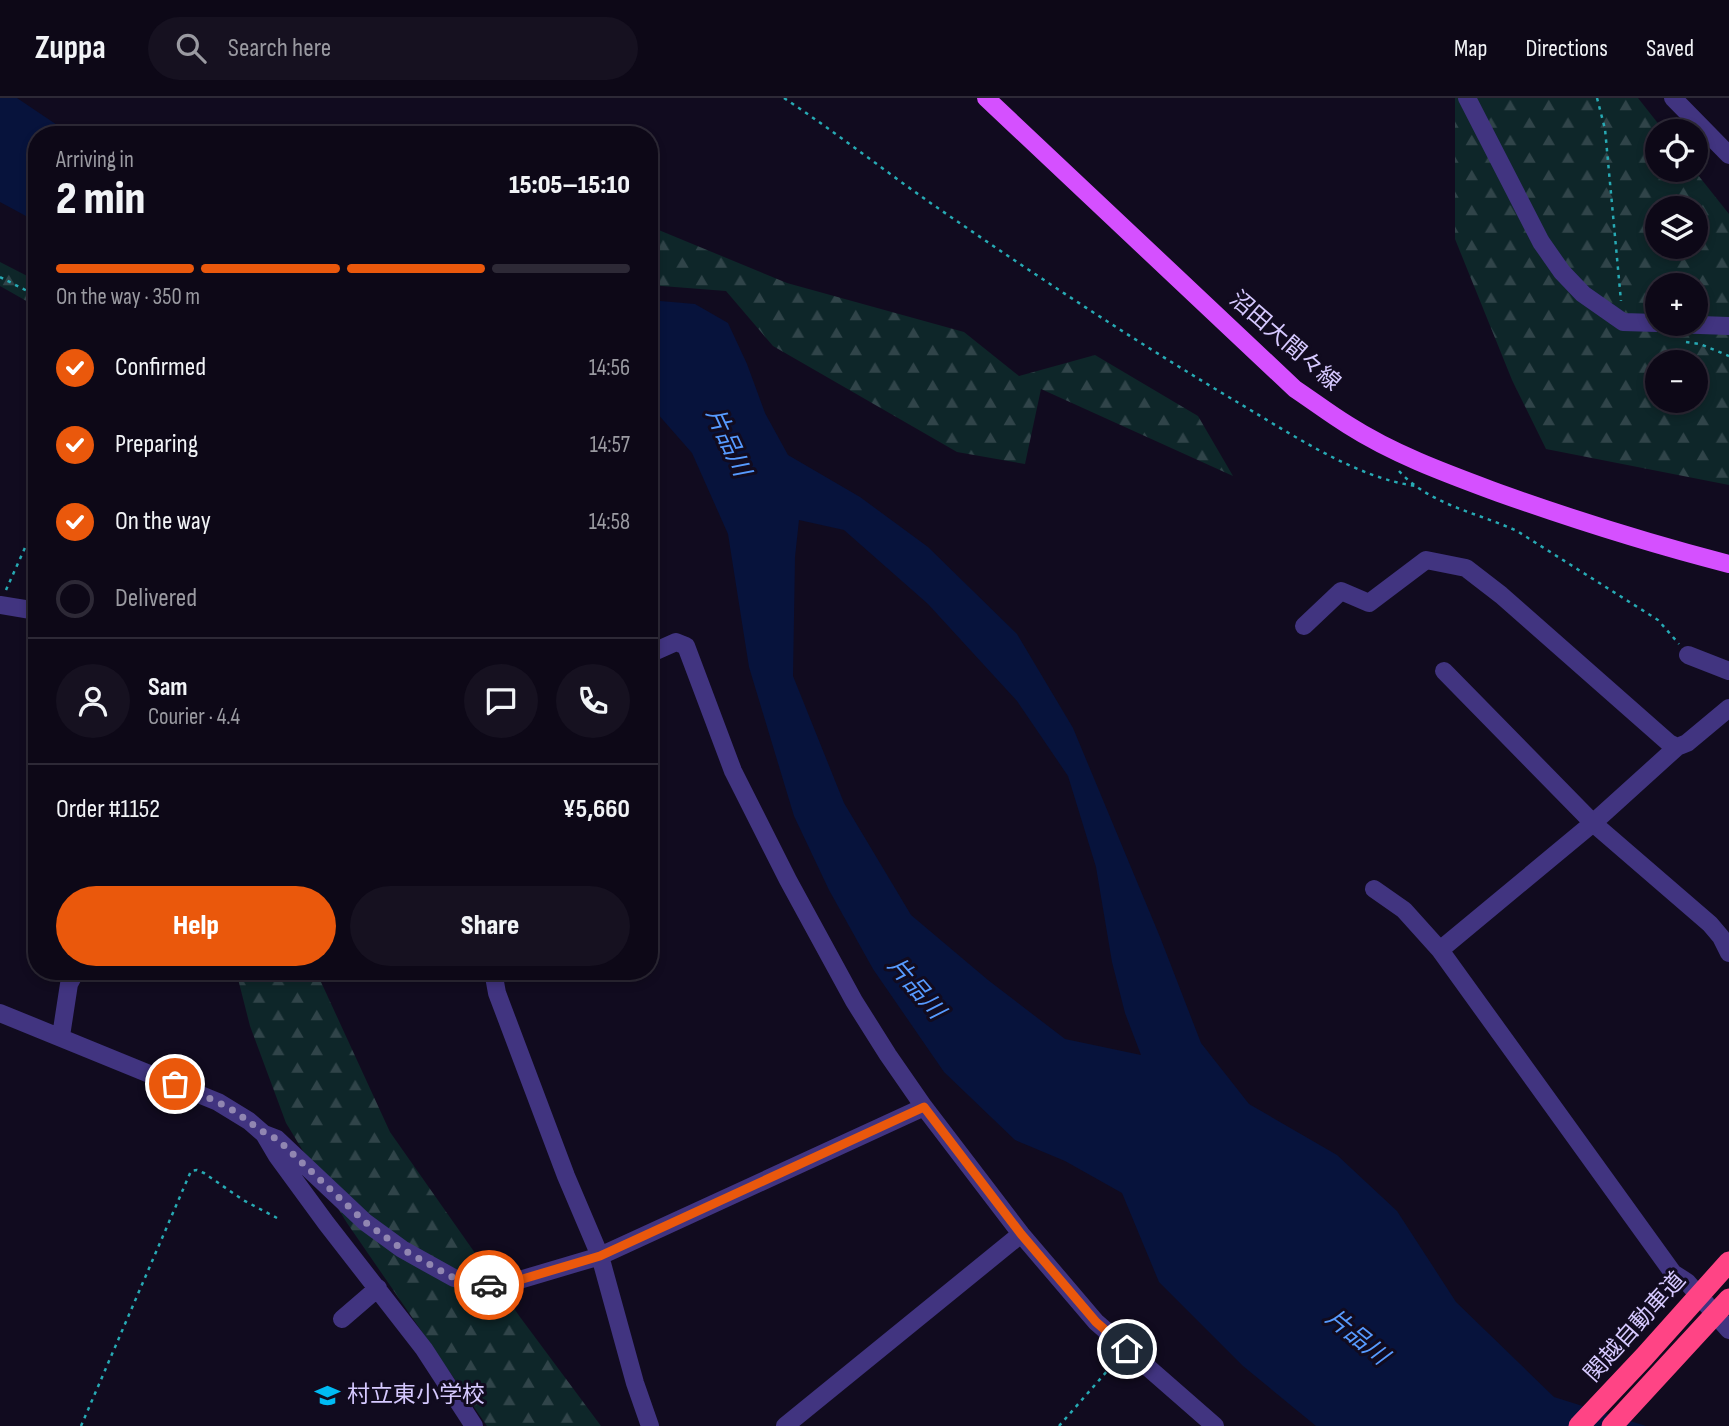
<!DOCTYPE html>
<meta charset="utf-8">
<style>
body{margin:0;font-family:"Sofia Sans Condensed","Noto Sans JP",sans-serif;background:#161120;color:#f1f3f6;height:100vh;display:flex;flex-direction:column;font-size:26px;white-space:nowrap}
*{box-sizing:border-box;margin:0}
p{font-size:23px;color:#9a9aa1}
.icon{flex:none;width:38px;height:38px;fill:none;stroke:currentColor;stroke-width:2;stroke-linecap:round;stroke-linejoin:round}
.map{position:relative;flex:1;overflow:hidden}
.sheet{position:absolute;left:28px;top:28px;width:630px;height:854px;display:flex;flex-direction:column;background:#0d0817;border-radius:28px;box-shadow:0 4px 10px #0003,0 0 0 2px #2d2936}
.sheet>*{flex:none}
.tools{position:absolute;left:1645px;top:21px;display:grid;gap:14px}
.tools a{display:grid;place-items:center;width:63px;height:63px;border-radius:50%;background:#0d0817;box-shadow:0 4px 10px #0003,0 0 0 2px #2d2936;font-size:35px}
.pin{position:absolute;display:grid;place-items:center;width:60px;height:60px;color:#fff;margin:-30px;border:4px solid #fff;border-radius:50%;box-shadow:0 2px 7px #0007}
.courier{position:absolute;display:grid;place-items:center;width:70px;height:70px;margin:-35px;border:5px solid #ea580c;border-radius:50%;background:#fff;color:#222;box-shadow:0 2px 9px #0007}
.head em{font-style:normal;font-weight:800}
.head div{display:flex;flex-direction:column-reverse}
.head{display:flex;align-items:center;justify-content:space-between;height:119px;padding:0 28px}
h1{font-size:46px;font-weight:800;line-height:52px}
.bar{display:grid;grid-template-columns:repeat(4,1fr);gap:10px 7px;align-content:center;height:84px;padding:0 28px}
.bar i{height:9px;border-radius:5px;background:#2d2936}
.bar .on{background:#ea580c}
.bar p{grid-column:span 4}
.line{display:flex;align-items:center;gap:18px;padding:0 28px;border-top:2px solid #2d2936}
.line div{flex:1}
.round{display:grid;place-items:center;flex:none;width:74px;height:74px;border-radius:37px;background:#161120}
ol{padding:0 28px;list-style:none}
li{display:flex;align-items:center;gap:21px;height:77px}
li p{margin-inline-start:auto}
li .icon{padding:7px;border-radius:50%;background:#ea580c;color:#fff;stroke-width:4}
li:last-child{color:#9a9aa1}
li i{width:38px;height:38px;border:4px solid #2d2936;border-radius:50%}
.button{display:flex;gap:14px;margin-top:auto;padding:14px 28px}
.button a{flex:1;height:80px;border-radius:42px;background:#ea580c;color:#fff;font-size:28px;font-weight:800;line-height:80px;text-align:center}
.button a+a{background:#161120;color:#f1f3f6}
header{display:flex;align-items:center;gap:42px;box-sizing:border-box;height:98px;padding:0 35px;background:#0d0817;border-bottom:2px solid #2d2936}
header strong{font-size:33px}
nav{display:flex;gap:38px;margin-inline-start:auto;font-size:24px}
.search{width:490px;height:63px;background:#161120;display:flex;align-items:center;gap:18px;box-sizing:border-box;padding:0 24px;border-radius:38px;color:#9a9aa1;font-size:26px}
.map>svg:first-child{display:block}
.forest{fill:url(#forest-firs);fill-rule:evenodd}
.water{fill:#07133c;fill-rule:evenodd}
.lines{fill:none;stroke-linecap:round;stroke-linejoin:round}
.path{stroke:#27aab4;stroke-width:2.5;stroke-dasharray:3.5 5;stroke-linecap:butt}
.minor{stroke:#413480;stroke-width:18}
.major{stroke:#d550ff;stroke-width:18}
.highway-bridge{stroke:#ff4485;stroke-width:21}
.done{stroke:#9186b1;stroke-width:7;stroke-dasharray:0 12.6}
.route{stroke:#ea580c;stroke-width:9}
.labels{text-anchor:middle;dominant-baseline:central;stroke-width:6;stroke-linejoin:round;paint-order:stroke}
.street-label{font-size:23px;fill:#d6c9ff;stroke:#110b1f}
.poi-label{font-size:23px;fill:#d6c9ff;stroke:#110b1f;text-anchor:start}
.water-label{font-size:24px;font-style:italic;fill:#579bff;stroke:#110b1f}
</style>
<header>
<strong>Zuppa</strong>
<div class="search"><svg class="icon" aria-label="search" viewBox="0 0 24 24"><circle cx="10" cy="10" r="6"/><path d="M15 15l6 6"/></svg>Search here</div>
<nav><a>Map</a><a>Directions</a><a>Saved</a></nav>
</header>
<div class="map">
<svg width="1729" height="1328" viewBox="0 0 1729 1328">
<defs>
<pattern id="forest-firs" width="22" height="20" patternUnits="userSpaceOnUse" patternTransform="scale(1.75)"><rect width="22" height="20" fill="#0e2629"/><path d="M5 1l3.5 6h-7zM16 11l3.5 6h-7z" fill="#304449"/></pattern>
</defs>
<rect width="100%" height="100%" fill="#110b1f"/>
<path class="forest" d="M1455,0H1638L1664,33H1657V72H1694L1729,116V387L1546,351L1512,282L1455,141ZM1657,110H1696V149H1657ZM1657,187H1696V226H1657ZM1657,264H1696V303H1657Z
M649,128L787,185L964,234L1019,278L1095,257L1198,318L1233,378L1041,291L1025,366L957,354L773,248L726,193L649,187Z
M0,164L37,183V209L0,188Z
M236,873H316L390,1034L520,1219L601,1328H487L347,1125L286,1025L250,928Z"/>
<path class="water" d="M0,0H17L72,37H37V124L0,104Z
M649,202L695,206L728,225L747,266L765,315L788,357L860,399L928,449L1017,536L1073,630L1160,839L1201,945L1249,1006L1337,1057L1397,1113L1456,1204L1554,1299L1646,1328H1316L1243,1268L1159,1184L1122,1095L1065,1063L1015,1042L944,974L873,871L829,792L794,718L749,569L728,436L692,355L649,306ZM799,422L844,432L928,506L1017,603L1068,678L1096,769L1112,864L1125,915L1141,957L1065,941L988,882L911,817L844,705L793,578L795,459Z"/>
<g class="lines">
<path class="path" d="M784,0C840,37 892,79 948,117C1041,181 1135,243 1232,301C1285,332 1356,381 1417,388
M1597,0L1605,31L1621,203
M0,179L37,198
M1686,244L1700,246L1729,258
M1399,373C1430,407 1476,414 1517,433L1658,522L1679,546
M6,492L37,423
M81,1328L191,1073L197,1072L204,1075L243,1102L277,1120
M1059,1328L1115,1264"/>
<path class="minor" d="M1467,0L1541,144L1562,174L1583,196L1623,224L1657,225
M1673,0L1729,57
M1671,226L1729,228
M0,507L37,513
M1304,528L1341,493L1369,505L1426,462L1466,470L1501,497L1669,645L1677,649L1687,645L1729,610
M649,556L676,544L686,548L733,673L788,782L854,903L888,957L924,1009L1021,1136L1096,1224L1215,1328
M1688,557L1729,573
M1444,573L1593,725L1710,826L1721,839L1729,855
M1374,791L1404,812L1440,852L1673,1175L1687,1184L1729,1232
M1440,852L1593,725L1677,649
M493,873L497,895L566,1078L600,1158L635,1285L650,1328
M0,915L218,1004L249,1023L264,1036L277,1058L326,1125L424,1251L474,1328
M61,938L69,886L76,873
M264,1036L277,1041L365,1124L402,1151L454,1180L496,1189L600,1158L924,1009
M342,1221L378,1190
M785,1328L1021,1136"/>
<path class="major" d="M986,0L1295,291C1313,303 1330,316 1348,327C1395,357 1448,376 1499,395C1575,422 1651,446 1729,466"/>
<path class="highway-bridge" d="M1579,1328L1644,1259L1729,1164
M1612,1328L1729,1201"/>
</g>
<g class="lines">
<path class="done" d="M175,986C194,994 213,1001 231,1011C247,1021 260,1034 277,1041L365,1124L402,1151L454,1180L489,1187"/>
<path class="route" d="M489,1187L496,1189L600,1158L924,1009L1021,1136L1096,1224L1127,1251"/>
</g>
<defs>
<symbol id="school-bare" viewBox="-9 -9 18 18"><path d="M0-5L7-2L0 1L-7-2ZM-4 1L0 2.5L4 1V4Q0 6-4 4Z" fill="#00bbf4" stroke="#110b1f" stroke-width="2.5" paint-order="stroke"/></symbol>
</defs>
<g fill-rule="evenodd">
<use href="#school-bare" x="310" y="1280" width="35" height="35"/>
</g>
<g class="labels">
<g class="street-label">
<text transform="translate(1285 243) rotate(41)">沼田大間々線</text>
<text transform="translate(1635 1229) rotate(-48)">関越自動車道</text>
</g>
<g class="poi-label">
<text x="347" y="1297">村立東小学校</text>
</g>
<g class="water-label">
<text transform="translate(728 344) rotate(65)">片品川</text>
<text transform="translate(916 890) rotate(49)">片品川</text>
<text transform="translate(1357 1239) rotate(39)">片品川</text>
</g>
</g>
</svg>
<div class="tools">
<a><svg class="icon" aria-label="locate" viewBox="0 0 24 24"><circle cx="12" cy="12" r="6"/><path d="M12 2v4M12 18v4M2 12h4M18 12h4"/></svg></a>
<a><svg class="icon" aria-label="layers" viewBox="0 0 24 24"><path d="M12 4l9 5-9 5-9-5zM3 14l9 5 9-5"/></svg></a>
<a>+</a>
<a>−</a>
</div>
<div class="pin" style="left:175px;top:986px;background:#ea580c"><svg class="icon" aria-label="bag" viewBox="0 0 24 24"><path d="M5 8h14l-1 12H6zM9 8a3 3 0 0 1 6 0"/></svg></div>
<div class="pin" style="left:1127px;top:1251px;background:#1f2937"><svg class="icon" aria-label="home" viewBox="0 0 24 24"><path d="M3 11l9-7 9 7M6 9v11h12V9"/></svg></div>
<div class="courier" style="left:489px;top:1187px"><svg class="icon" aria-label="car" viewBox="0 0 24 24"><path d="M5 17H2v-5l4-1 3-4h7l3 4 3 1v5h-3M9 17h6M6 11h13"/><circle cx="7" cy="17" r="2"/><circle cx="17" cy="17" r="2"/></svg></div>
<section class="sheet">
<div class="head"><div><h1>2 min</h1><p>Arriving in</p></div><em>15:05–15:10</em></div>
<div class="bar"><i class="on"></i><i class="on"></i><i class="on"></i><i></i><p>On the way · 350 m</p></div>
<ol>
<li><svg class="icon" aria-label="check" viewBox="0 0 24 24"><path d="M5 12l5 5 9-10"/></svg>Confirmed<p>14:56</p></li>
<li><svg class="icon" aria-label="check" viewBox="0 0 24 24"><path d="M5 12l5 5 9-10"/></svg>Preparing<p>14:57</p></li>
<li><svg class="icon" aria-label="check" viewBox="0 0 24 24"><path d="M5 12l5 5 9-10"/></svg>On the way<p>14:58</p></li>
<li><i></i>Delivered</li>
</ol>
<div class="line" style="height:126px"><a class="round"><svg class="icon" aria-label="person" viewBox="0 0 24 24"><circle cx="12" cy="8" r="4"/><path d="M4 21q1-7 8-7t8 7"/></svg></a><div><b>Sam</b><p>Courier · 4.4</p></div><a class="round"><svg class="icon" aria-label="chat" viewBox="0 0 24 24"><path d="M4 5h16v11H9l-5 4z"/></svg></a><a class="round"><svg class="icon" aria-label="phone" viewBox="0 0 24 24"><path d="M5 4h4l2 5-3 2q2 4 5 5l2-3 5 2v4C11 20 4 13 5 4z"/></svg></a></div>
<div class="line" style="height:91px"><div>Order #1152</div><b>¥5,660</b></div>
<div class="button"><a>Help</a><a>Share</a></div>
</section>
</div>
